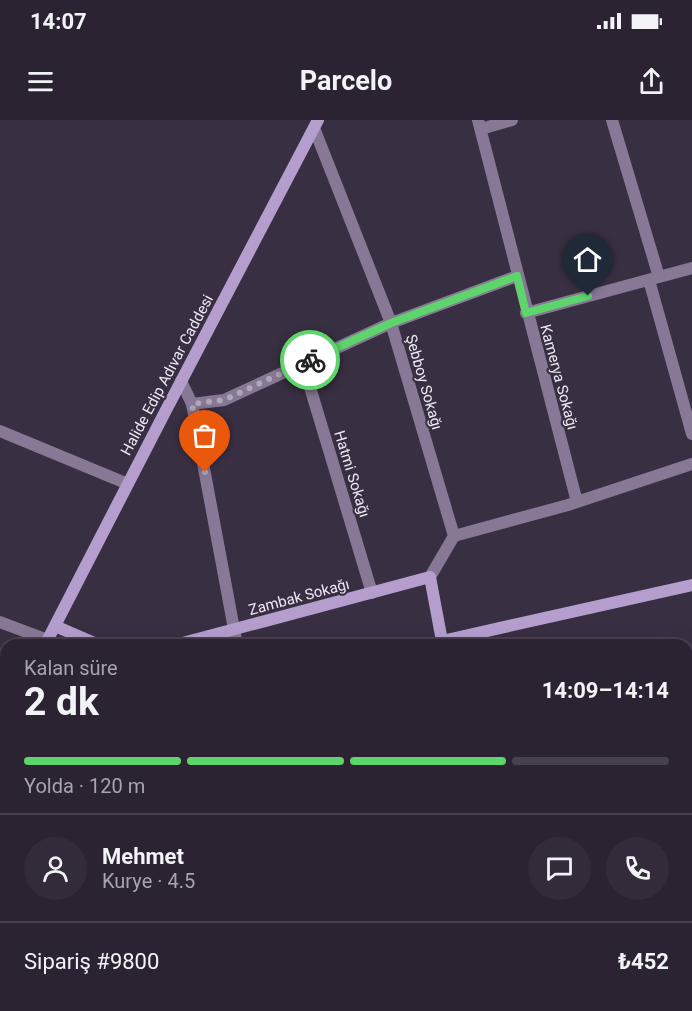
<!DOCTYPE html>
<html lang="tr">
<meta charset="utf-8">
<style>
body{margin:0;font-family:Roboto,sans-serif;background:#332b3a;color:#f1f3f6;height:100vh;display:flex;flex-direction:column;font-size:22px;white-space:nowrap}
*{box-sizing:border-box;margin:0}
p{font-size:20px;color:#a6a4ac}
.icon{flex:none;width:33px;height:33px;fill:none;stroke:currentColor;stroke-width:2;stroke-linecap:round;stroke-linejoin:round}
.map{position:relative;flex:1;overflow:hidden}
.side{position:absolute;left:0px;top:519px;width:693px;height:372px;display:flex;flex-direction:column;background:#2b2332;border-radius:18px 18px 0 0;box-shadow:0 6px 24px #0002,0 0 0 2px #47404d}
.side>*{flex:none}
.pin{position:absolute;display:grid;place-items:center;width:51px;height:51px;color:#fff;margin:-62px -26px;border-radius:50% 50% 50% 0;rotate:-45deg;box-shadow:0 0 6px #0007}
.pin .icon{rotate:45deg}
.courier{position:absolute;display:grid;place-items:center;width:60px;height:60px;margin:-30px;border:4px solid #5ed56c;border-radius:50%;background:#fff;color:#222;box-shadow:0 2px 8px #0007}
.overview em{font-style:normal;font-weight:700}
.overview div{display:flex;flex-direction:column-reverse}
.overview{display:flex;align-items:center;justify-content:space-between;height:102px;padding:0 24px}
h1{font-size:39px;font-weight:700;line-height:45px}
.bar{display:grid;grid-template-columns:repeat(4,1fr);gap:9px 6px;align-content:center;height:72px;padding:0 24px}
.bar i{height:8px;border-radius:4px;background:#47404d}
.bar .current{background:#5ed56c}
.bar p{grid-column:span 4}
.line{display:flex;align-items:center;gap:15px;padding:0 24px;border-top:2px solid #47404d}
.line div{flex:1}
.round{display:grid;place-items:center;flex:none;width:63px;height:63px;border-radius:32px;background:#332b3a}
.status{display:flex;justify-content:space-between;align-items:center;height:42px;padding:0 30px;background:#2b2332;direction:ltr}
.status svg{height:16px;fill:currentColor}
header{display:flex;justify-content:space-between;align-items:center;height:78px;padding:0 24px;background:#2b2332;font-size:27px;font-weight:700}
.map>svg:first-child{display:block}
.building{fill:#526453;stroke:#889c89;stroke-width:1.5}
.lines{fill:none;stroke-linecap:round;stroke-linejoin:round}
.street{stroke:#877896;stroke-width:12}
.secondary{stroke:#b59ece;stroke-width:12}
.done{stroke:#afa7b6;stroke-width:6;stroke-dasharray:0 10.8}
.route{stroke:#5ed56c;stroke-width:8}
.labels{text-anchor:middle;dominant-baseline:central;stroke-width:4.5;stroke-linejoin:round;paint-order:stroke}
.street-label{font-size:15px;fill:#eee8f5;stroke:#392f42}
</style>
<div class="status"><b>14:07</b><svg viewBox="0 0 49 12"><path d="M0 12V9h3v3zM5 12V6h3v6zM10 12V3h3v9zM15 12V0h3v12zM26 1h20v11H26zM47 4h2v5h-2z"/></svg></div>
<header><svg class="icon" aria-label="menu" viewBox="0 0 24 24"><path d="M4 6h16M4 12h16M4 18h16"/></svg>Parcelo<svg class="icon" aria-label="share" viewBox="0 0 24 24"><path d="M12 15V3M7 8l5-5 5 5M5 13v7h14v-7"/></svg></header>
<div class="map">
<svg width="692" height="891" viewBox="0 0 692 891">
<rect width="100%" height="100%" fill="#392f42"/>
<path class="building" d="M687,771H692V808H687Z
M489,885H526L527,891H489Z
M548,885H602V891H548Z
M602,885H626V891H602Z
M626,885H650V891H626Z
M650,885H681L680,891H650Z"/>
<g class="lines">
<path class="street" d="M478,0L577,382
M612,0L659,157
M314,8L391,203L454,416L430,457
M481,9L512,0
M649,160L692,314
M526,193L692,148
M303,244L372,473
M181,261L192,284L224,280L391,203L517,156
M192,284L237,525
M0,311L128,364
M454,416L568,385L692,344
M0,502L48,520
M687,541L692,540
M687,663L692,662
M687,758H692
M205,891V885
M344,891L345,885
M480,891L481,885
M538,891L539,885"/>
<path class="secondary" d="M55,506L99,525
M45,525L164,294L318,0
M175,525L430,457L442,521L692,465
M0,647L6,630
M0,734L6,735
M687,865H692"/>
</g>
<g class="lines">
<path class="done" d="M205,352L192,284L224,280L310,240"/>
<path class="route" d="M310,240L391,203L517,156L526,193L588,176"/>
</g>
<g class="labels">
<g class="street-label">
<text transform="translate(167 255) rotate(-62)">Halide Edip Adıvar Caddesi</text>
<text transform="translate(559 257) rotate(75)">Kamerya Sokağı</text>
<text transform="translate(424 262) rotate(74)">Şebboy Sokağı</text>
<text transform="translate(352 354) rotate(73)">Hatmi Sokağı</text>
<text transform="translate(299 477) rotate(-15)">Zambak Sokağı</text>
</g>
</g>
</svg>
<div class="pin" style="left:205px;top:352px;background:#ea580c"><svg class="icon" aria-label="bag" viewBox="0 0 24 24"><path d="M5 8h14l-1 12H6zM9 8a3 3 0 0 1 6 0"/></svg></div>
<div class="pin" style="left:588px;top:176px;background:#1f2937"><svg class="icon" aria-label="home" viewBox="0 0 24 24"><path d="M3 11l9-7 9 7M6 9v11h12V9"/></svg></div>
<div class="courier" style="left:310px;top:240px"><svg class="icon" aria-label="bike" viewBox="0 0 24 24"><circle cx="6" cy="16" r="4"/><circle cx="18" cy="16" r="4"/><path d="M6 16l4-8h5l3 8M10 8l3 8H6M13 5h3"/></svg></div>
<section class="side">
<div class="overview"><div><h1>2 dk</h1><p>Kalan süre</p></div><em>14:09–14:14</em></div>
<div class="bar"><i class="current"></i><i class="current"></i><i class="current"></i><i></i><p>Yolda · 120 m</p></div>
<div class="line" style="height:108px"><a class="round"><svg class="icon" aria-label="person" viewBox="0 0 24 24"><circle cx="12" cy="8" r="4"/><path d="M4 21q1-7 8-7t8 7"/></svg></a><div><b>Mehmet</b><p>Kurye · 4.5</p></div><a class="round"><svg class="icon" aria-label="chat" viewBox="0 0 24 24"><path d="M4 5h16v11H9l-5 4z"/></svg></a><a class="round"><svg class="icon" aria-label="phone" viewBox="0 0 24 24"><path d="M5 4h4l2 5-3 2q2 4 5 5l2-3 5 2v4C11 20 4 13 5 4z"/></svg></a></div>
<div class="line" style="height:78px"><div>Sipariş #9800</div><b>₺452</b></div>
</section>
</div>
